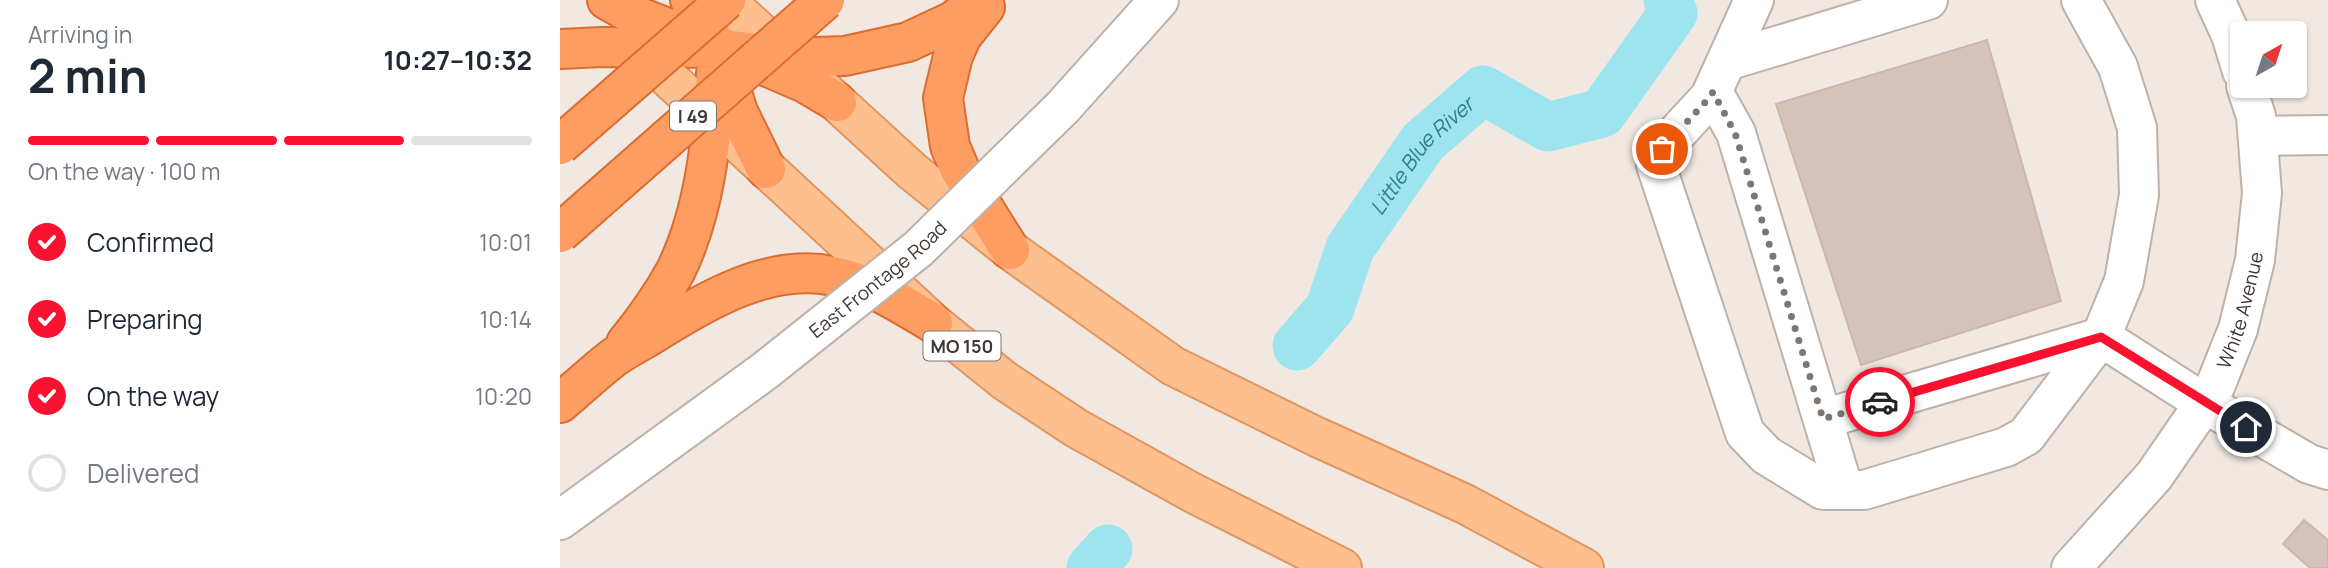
<!DOCTYPE html>
<meta charset="utf-8">
<style>
body{margin:0;font-family:Manrope,sans-serif;background:#f6f6f7;color:#1f2937;height:100vh;display:flex;flex-direction:column;font-size:26px;white-space:nowrap}
*{box-sizing:border-box;margin:0}
p{font-size:23px;color:#747a83}
.icon{flex:none;width:38px;height:38px;fill:none;stroke:currentColor;stroke-width:2;stroke-linecap:round;stroke-linejoin:round}
.map{position:relative;flex:1;overflow:hidden}
.panel{display:flex;flex-direction:column;background:#fff;width:560px}
.panel>*{flex:none}
.needle{width:46px;rotate:39deg}
.buttons{position:absolute;left:1670px;top:21px;display:grid;gap:14px}
.buttons a{display:grid;place-items:center;width:77px;height:77px;border-radius:7px;background:#fff;box-shadow:0 2px 5px #0004;font-size:35px}
.pin{position:absolute;display:grid;place-items:center;width:60px;height:60px;color:#fff;margin:-30px;border:4px solid #fff;border-radius:50%;box-shadow:0 2px 7px #0007}
.courier{position:absolute;display:grid;place-items:center;width:70px;height:70px;margin:-35px;border:5px solid #f9112f;border-radius:50%;background:#fff;color:#222;box-shadow:0 2px 9px #0007}
.overview em{font-style:normal;font-weight:700}
.overview div{display:flex;flex-direction:column-reverse}
.overview{display:flex;align-items:center;justify-content:space-between;height:119px;padding:0 28px}
h1{font-size:46px;font-weight:700;line-height:52px}
.bar{display:grid;grid-template-columns:repeat(4,1fr);gap:10px 7px;align-content:center;height:84px;padding:0 28px}
.bar i{height:9px;border-radius:5px;background:#e0e1e3}
.bar .selected{background:#f9112f}
.bar p{grid-column:span 4}
ol{padding:0 28px;list-style:none}
li{display:flex;align-items:center;gap:21px;height:77px}
li p{margin-inline-start:auto}
li .icon{padding:7px;border-radius:50%;background:#f9112f;color:#fff;stroke-width:4}
li:last-child{color:#747a83}
li i{width:38px;height:38px;border:4px solid #e0e1e3;border-radius:50%}
main{display:flex;flex:1;min-height:0}
.map>svg:first-child{display:block}
.lines{fill:none;stroke-linecap:round;stroke-linejoin:round}
.river{stroke:#9de4ef;stroke-width:49}
.building{fill:#d5c3bb;stroke:#cdb6ab;stroke-width:2}
.minor-casing{stroke:#bfb1a8;stroke-width:42}
.major-casing{stroke:#e2965f;stroke-width:42}
.highway-casing{stroke:#dc6d31;stroke-width:42}
.minor{stroke:#fff;stroke-width:38}
.major{stroke:#fdbf8e;stroke-width:38}
.highway{stroke:#fd9d61;stroke-width:38}
.minor-bridge-casing{stroke:#bfb1a8;stroke-width:42;stroke-linecap:butt}
.highway-bridge-casing{stroke:#dc6d31;stroke-width:42;stroke-linecap:butt}
.minor-bridge{stroke:#fff;stroke-width:38}
.highway-bridge{stroke:#fd9d61;stroke-width:38}
.done{stroke:#7f7670;stroke-width:7;stroke-dasharray:0 12.6}
.route{stroke:#f9112f;stroke-width:9}
.labels{text-anchor:middle;dominant-baseline:central;stroke-width:6;stroke-linejoin:round;paint-order:stroke}
.shield{fill:#fff;stroke:#7b7470;stroke-width:2}
.shield-label{font-size:18px;font-weight:bold;fill:#423833}
.street-label{font-size:19px;fill:#423833;stroke:#fff}
.water-label{font-size:21px;font-style:italic;fill:#287f8d;stroke:#fff}
</style>
<main>
<section class="panel">
<div class="overview"><div><h1>2 min</h1><p>Arriving in</p></div><em>10:27–10:32</em></div>
<div class="bar"><i class="selected"></i><i class="selected"></i><i class="selected"></i><i></i><p>On the way · 100 m</p></div>
<ol>
<li><svg class="icon" aria-label="check" viewBox="0 0 24 24"><path d="M5 12l5 5 9-10"/></svg>Confirmed<p>10:01</p></li>
<li><svg class="icon" aria-label="check" viewBox="0 0 24 24"><path d="M5 12l5 5 9-10"/></svg>Preparing<p>10:14</p></li>
<li><svg class="icon" aria-label="check" viewBox="0 0 24 24"><path d="M5 12l5 5 9-10"/></svg>On the way<p>10:20</p></li>
<li><i></i>Delivered</li>
</ol>
</section>
<div class="map">
<svg width="1768" height="568" viewBox="0 0 1768 568">
<rect width="100%" height="100%" fill="#f1e8e2"/>
<g class="lines">
<g class="river">
<path id="s1" d="M737,346L770,308L790,248L863,142L923,90L988,127L1042,113L1113,13L1108,0"/>
<path d="M531,568L548,549"/>
</g>
</g>
<path class="building" d="M1427,40L1501,301L1301,365L1216,104Z
M1744,520L1768,540V568H1750L1723,544Z"/>
<g class="lines">
<defs>
<g id="minor">
<path d="M1194,0L1150,97L1102,149L1096,165L1185,433L1206,455L1263,490H1304L1446,447L1466,436L1541,337L1644,403L1749,464L1768,470"/>
<path d="M1655,0L1671,35L1682,71"/>
<path d="M1167,61L1368,0"/>
<path d="M1153,92L1176,133L1284,490"/>
<path d="M503,107L599,0"/>
<path d="M1698,136L1768,135"/>
<path d="M1263,419L1541,337L1564,281L1579,195L1577,128L1558,67L1521,0"/>
<path d="M0,520L206,370"/>
<path id="s2" d="M1511,568L1594,476L1654,389L1678,329L1695,260L1702,193L1696,116L1686,86"/>
</g>
<path id="major" d="M165,0L352,171L450,250L613,366L757,437L905,504L1024,568
M76,48L373,323L445,381L516,428L633,493L782,568"/>
<path id="highway" d="M47,0L72,14L138,40
M130,0L158,48L178,112L206,169
M425,7L402,36L393,56L383,98L390,146L400,170L450,250
M0,49L42,47L158,48L229,58L285,56L348,42L393,21L420,0
M201,64L245,83L277,102
M66,343C85,320 101,297 115,272C145,212 152,139 156,73
M0,403C18,388 35,372 53,358C67,348 84,340 99,330C150,299 210,263 273,276C310,283 341,304 373,323"/>
</defs>
<use href="#minor" class="minor-casing"/>
<use href="#major" class="major-casing"/>
<use href="#highway" class="highway-casing"/>
<use href="#minor" class="minor"/>
<use href="#major" class="major"/>
<use href="#highway" class="highway"/>
<defs>
<g id="minor-bridge">
<path id="s3" d="M206,370L358,249L503,107"/>
</g>
<path id="highway-bridge" d="M0,145L166,0
M0,233L265,0"/>
</defs>
<use href="#minor-bridge" class="minor-bridge-casing"/>
<use href="#highway-bridge" class="highway-bridge-casing"/>
<use href="#minor-bridge" class="minor-bridge"/>
<use href="#highway-bridge" class="highway-bridge"/>
</g>
<g class="lines">
<path class="done" d="M1102,149L1150,97L1153,92L1175,133L1263,419L1320,402"/>
<path class="route" d="M1320,402L1541,337L1686,427"/>
</g>
<g class="labels">
<g class="shield">
<rect x="110" y="101.5" width="46" height="29" rx="5"/>
<rect x="363.5" y="331.5" width="77" height="29" rx="5"/>
</g>
<g class="shield-label">
<text x="133" y="116">I 49</text>
<text x="402" y="346">MO 150</text>
</g>
<g class="street-label">
<text stroke="none"><textPath href="#s3" startOffset="144">East Frontage Road</textPath></text>
<text stroke="none"><textPath href="#s2" startOffset="313">White Avenue</textPath></text>
</g>
<g class="water-label">
<text stroke="none"><textPath href="#s1" startOffset="231">Little Blue River</textPath></text>
</g>
</g>
</svg>
<div class="buttons">
<a><svg class="needle" viewBox="-14 -14 28 28"><path d="M0-13l5 13h-10z" fill="#e53935"/><path d="M0 13l5-13h-10z" fill="#747a83"/></svg></a>
</div>
<div class="pin" style="left:1102px;top:149px;background:#ea580c"><svg class="icon" aria-label="bag" viewBox="0 0 24 24"><path d="M5 8h14l-1 12H6zM9 8a3 3 0 0 1 6 0"/></svg></div>
<div class="pin" style="left:1686px;top:427px;background:#1f2937"><svg class="icon" aria-label="home" viewBox="0 0 24 24"><path d="M3 11l9-7 9 7M6 9v11h12V9"/></svg></div>
<div class="courier" style="left:1320px;top:402px"><svg class="icon" aria-label="car" viewBox="0 0 24 24"><path d="M5 17H2v-5l4-1 3-4h7l3 4 3 1v5h-3M9 17h6M6 11h13"/><circle cx="7" cy="17" r="2"/><circle cx="17" cy="17" r="2"/></svg></div>
</div>
</main>
